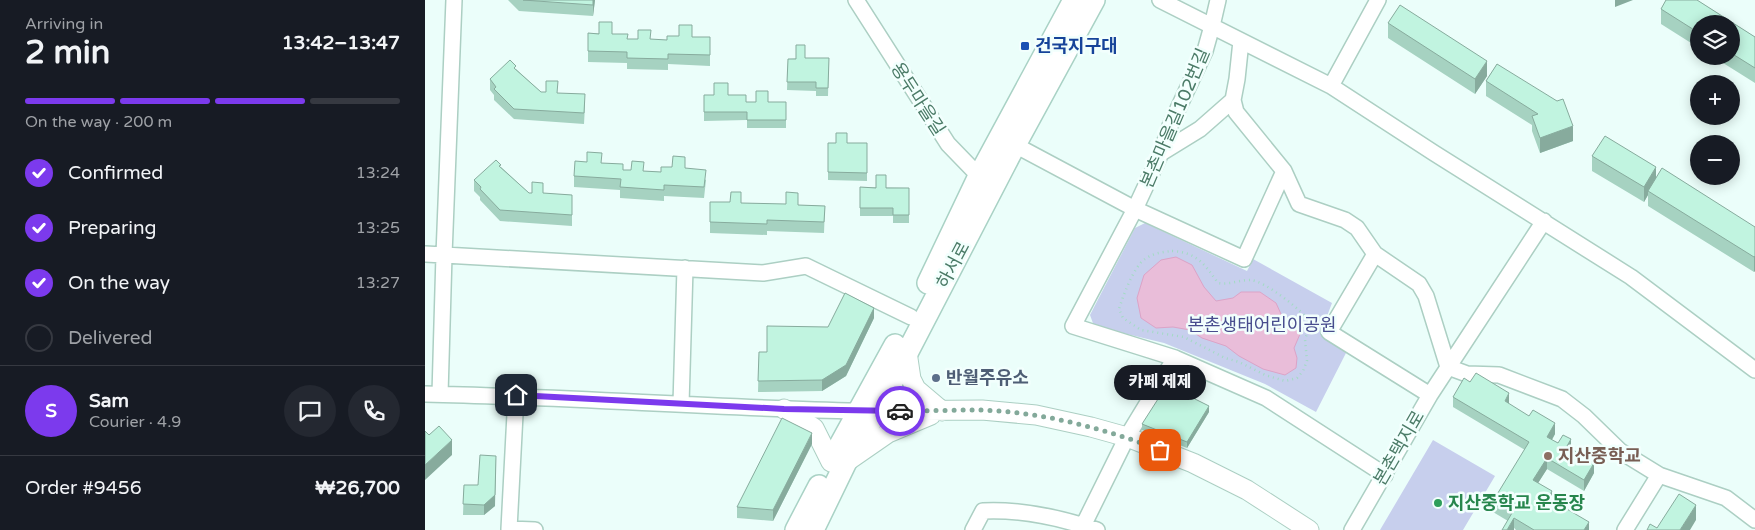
<!DOCTYPE html>
<meta charset="utf-8">
<style>
body{margin:0;font-family:"Varela Round","Noto Sans KR",sans-serif;background:#242831;color:#f1f3f6;height:100vh;display:flex;flex-direction:column;font-size:19px;white-space:nowrap}
*{box-sizing:border-box;margin:0}
p{font-size:16px;color:#9ea1a6}
.icon{flex:none;width:28px;height:28px;fill:none;stroke:currentColor;stroke-width:2;stroke-linecap:round;stroke-linejoin:round}
.map{position:relative;flex:1;overflow:hidden}
.panel{display:flex;flex-direction:column;background:#171b24;width:425px}
.panel>*{flex:none}
.buttons{position:absolute;left:1265px;top:15px;display:grid;gap:10px}
.buttons a{display:grid;place-items:center;width:50px;height:50px;border-radius:50%;background:#171b24;box-shadow:0 2px 12px #0003;font-size:25px}
.pin{position:absolute;display:grid;place-items:center;width:42px;height:42px;color:#fff;margin:-21px;border-radius:10px;box-shadow:0 2px 8px #0006}
.courier{position:absolute;display:grid;place-items:center;width:50px;height:50px;margin:-25px;border:4px solid #7c3aed;border-radius:50%;background:#fff;color:#222;box-shadow:0 1px 6px #0007}
.bubble{position:absolute;height:35px;border-radius:18px;background:#171b24;box-shadow:0 2px 12px #0003;font-size:16px;font-weight:800;line-height:35px;text-align:center}
.head em{font-style:normal;font-weight:800}
.head div{display:flex;flex-direction:column-reverse}
.head{display:flex;align-items:center;justify-content:space-between;height:85px;padding:0 25px}
h1{font-size:32px;font-weight:800;line-height:38px}
.bar{display:grid;grid-template-columns:repeat(4,1fr);gap:8px 5px;align-content:center;height:60px;padding:0 25px}
.bar i{height:6px;border-radius:4px;background:#363941}
.bar .active{background:#7c3aed}
.bar p{grid-column:span 4}
.line{display:flex;align-items:center;gap:12px;padding:0 25px;border-top:1px solid #363941}
.line div{flex:1}
.round{display:grid;place-items:center;flex:none;width:52px;height:52px;border-radius:26px;background:#242831}
ol{padding:0 25px;list-style:none}
li{display:flex;align-items:center;gap:15px;height:55px}
li p{margin-inline-start:auto}
li .icon{padding:5px;border-radius:50%;background:#7c3aed;color:#fff;stroke-width:4}
li:last-child{color:#9ea1a6}
li i{width:28px;height:28px;border:2px solid #363941;border-radius:50%}
main{display:flex;flex:1;min-height:0}
.map>svg:first-child{display:block}
.green{fill:#c7cfed}
.water{fill:#e9bdd9;stroke:#dca3c7}
.lines{fill:none;stroke-linecap:round;stroke-linejoin:round}
.minor-casing{stroke:#accfc3;stroke-width:18}
.tertiary-casing{stroke:#accfc3;stroke-width:21}
.secondary-casing{stroke:#a9d2c5;stroke-width:24}
.path{stroke:#a3dbc4;stroke-width:2.5;stroke-dasharray:1 4;stroke-linecap:butt}
.minor{stroke:#fff;stroke-width:15}
.tertiary{stroke:#fff;stroke-width:19}
.secondary{stroke:#fff;stroke-width:21}
.wall{fill:#a6d2c1}
.shaded-wall{fill:#87ab9d}
.building{fill:#c1f4e0;stroke:#87ab9d}
.done{stroke:#83a99a;stroke-width:5;stroke-dasharray:0 9}
.route{stroke:#7c3aed;stroke-width:6}
.transit-dot{fill:#1a4fb4;stroke:#f2fffd;stroke-width:2}
.service-dot{fill:#5c6f8a;stroke:#f2fffd;stroke-width:2}
.education-dot{fill:#8d6e63;stroke:#f2fffd;stroke-width:2}
.leisure-dot{fill:#2e9e5b;stroke:#f2fffd;stroke-width:2}
.labels{text-anchor:middle;dominant-baseline:central;stroke-width:5;stroke-linejoin:round;paint-order:stroke}
.transit-label{font-size:18px;font-weight:bold;fill:#164399;stroke:#f2fffd;text-anchor:start}
.street-label{font-size:18px;fill:#4b7b67;stroke:#f2fffd}
.park-label{font-size:18px;fill:#484d8e;stroke:#f2fffd}
.service-label{font-size:18px;font-weight:bold;fill:#4e5e75;stroke:#f2fffd;text-anchor:start}
.education-label{font-size:18px;font-weight:bold;fill:#785e54;stroke:#f2fffd;text-anchor:start}
.leisure-label{font-size:18px;font-weight:bold;fill:#27864d;stroke:#f2fffd;text-anchor:start}
</style>
<main>
<section class="panel">
<div class="head"><div><h1>2 min</h1><p>Arriving in</p></div><em>13:42–13:47</em></div>
<div class="bar"><i class="active"></i><i class="active"></i><i class="active"></i><i></i><p>On the way · 200 m</p></div>
<ol>
<li><svg class="icon" aria-label="check" viewBox="0 0 24 24"><path d="M5 12l5 5 9-10"/></svg>Confirmed<p>13:24</p></li>
<li><svg class="icon" aria-label="check" viewBox="0 0 24 24"><path d="M5 12l5 5 9-10"/></svg>Preparing<p>13:25</p></li>
<li><svg class="icon" aria-label="check" viewBox="0 0 24 24"><path d="M5 12l5 5 9-10"/></svg>On the way<p>13:27</p></li>
<li><i></i>Delivered</li>
</ol>
<div class="line" style="height:90px"><b class="round" style="background:#7c3aed;color:#fff">S</b><div><b>Sam</b><p>Courier · 4.9</p></div><a class="round"><svg class="icon" aria-label="chat" viewBox="0 0 24 24"><path d="M4 5h16v11H9l-5 4z"/></svg></a><a class="round"><svg class="icon" aria-label="phone" viewBox="0 0 24 24"><path d="M5 4h4l2 5-3 2q2 4 5 5l2-3 5 2v4C11 20 4 13 5 4z"/></svg></a></div>
<div class="line" style="height:65px"><div>Order #9456</div><b>₩26,700</b></div>
</section>
<div class="map">
<svg width="1330" height="530" viewBox="0 0 1330 530">
<rect width="100%" height="100%" fill="#ebfefa"/>
<path class="green" d="M720,223L822,271L828,259L907,303L896,332L922,351L891,412L840,384L739,343L669,326L665,315L710,228Z
M1008,440L1070,476L1038,530H955Z"/>
<path class="water" d="M751,257L767,265L779,287L791,301L808,298L816,292H835L851,303L856,314L862,319L874,322L878,327L869,348L872,358L871,368L860,375L838,369L814,356L801,346L777,338L765,330L748,327L731,328L716,318L712,298L719,275L736,260Z"/>
<g class="lines">
<defs>
<path id="minor" d="M431,0L523,144L554,176L562,181
M735,0L906,86
M793,0L787,26L780,51L745,126L736,153L710,209L648,326L750,358L841,398L960,475
M953,0L906,86L1009,153L1206,277L1330,370
M816,41L812,79L808,100L811,112L859,171L874,204L920,220L932,228L950,254L994,284L1001,296L1023,367
M590,145L710,209L819,259L859,171
M736,153L775,129L808,100
M0,254L19,255L29,0
M950,254L904,332L1005,395
M1023,367L1042,374L1074,375L1137,399L1159,416L1195,451L1234,475L1301,498L1330,520
M0,394C145,397 289,408 433,411
M15,394L19,255L338,273L381,266L486,317
M91,395L84,529L110,530
M256,404L260,268
M548,530L558,511C597,509 636,518 672,530
M656,530L702,437L750,358
M927,530L1005,395L1119,221
M1200,530L1234,475"/>
<path id="tertiary" d="M482,352L486,379L491,389L517,411
M359,409L389,428L406,462
M439,411L557,410L611,415L666,427L702,437L768,463L822,490L884,530
M424,460L463,433L506,415"/>
<path id="secondary" d="M503,283L554,176L649,0
M409,456L470,345
M371,530L394,486
M388,530L421,462L452,411L590,145L669,0"/>
</defs>
<use href="#minor" class="minor-casing"/>
<use href="#tertiary" class="tertiary-casing"/>
<use href="#secondary" class="secondary-casing"/>
<path class="path" d="M747,251C772,252 780,265 793,283C804,285 814,280 825,280C839,280 878,311 886,323L880,339L882,361L878,371L872,378L860,381L840,375L814,362L800,358L759,337L716,330L698,318L694,309C698,296 709,266 720,259C728,253 738,252 747,251Z"/>
<use href="#minor" class="minor"/>
<use href="#tertiary" class="tertiary"/>
<use href="#secondary" class="secondary"/>
</g>
<path class="wall" d="M83,0H170L168,16L94,11Z
M1241,0H1272L1330,37V83L1287,56H1306V24H1274V48L1236,24V9Z
M963,23L1062,76L1050,94L963,38Z
M163,33L187,34L203,39L242,40L285,37V66L243,64V70L202,69V63L163,62Z
M380,58H404L403,96H391V91L362,90L363,59Z
M1072,64L1148,141L1115,153L1107,131V125L1061,96V81Z
M91,69L116,92L133,93L160,105L159,124L89,119L69,100V95L65,90V79Z
M279,95H303L321,102H361V128H322V120L279,121Z
M403,143H442V181L403,180Z
M1167,156L1231,178L1330,227V271L1329,272L1223,206V195L1219,202L1167,171Z
M177,163L198,170L236,172L260,168L281,180L279,198L239,196V201L195,198V190L149,187V176Z
M76,167L104,193L147,195V226L75,221L55,200V197L49,191V180Z
M435,187L484,188V223H468V216H435Z
M285,202L400,206L399,233L342,231V235L285,233Z
M449,318L421,376L397,391L333,392L334,352H342L403,327Z
M1045,382L1084,404L1130,434L1127,440L1133,443L1146,449L1169,473L1159,491L1122,469L1113,483L1127,500L1164,530H1091L1083,521L1068,512V501L1100,450L1028,407V397Z
M784,412L762,448L717,430V424Z
M387,444L348,521L312,518V507Z
M39,485L70,506L59,515H38Z"/>
<path class="shaded-wall" d="M168,0H170L168,16Z
M1190,0H1208L1190,7Z
M1062,61V76L1050,94V79Z
M1148,126V141L1115,153V138Z
M1231,167V182L1223,191V195L1219,202V187Z
M1330,256V271L1329,272V257Z
M449,308V318L421,376L397,391V380Z
M1084,393V404L1080,401Z
M784,406V412L762,448V442Z
M1130,423V434L1122,448V437Z
M387,433V444L348,521V510Z
M1146,439V450L1142,446Z
M27,440V455L0,480V465Z
M71,456L70,506L59,515V505Z
M1122,458V469L1108,491V480Z
M1169,463V473L1159,491V480Z
M1127,491V502L1123,498Z
M1271,505V520L1265,530H1255Z
M1089,518V530H1082Z
M1164,522V530H1159Z"/>
<path class="building" d="M98,0H168V5Z
M1241,0H1272L1330,37V68L1306,53V24H1274V33L1236,9Z
M975,5L1062,61L1050,79L963,23Z
M174,22H187V34H203L202,39H213V30H226L225,39L242,40V36H254V25H267V37H285V55L243,54V59L202,58V52L163,51V33L174,34Z
M371,45H380V58H404L403,88H391V82H362L363,59H371Z
M85,60L91,66L89,68L116,92H121V81H133L132,93L160,94L159,113L89,109L69,89L71,87L65,79Z
M1072,64L1132,101L1138,99L1148,126L1115,138L1107,116L1113,114L1061,81Z
M289,83H303V95H321V102H331V91H343V102H361V120H322V112H279V95H289Z
M411,133H422V143H442V173L403,172V143H411Z
M1180,136L1231,167L1219,187L1167,156Z
M162,152L177,153L176,163L198,164V170H206L207,161L219,162L218,171L236,172V167H247L248,156L260,157V168L281,170L279,187L239,185V190L195,187L196,179L149,176L150,161L162,162Z
M71,160L76,165L74,166L104,193H107V182L118,183V193L147,195V215L75,210L55,189L56,187L49,180Z
M1237,168L1330,227V256L1329,257L1223,191Z
M451,175H461V188H484V215H468V208H435V187L451,188Z
M306,192H316V203L361,204V192L373,193V205L400,206L399,222L342,220V224L285,222V202H305Z
M420,293L449,308L421,365L397,380L333,381L334,352H342V326L403,327Z
M1051,373L1084,393L1080,401L1104,416L1108,410L1130,423L1122,437L1133,443L1138,435L1146,439L1142,446L1169,463L1159,480L1122,458L1108,480L1127,491L1123,498L1164,522L1159,530H1109L1089,518L1082,530H1077L1087,513L1068,501L1104,442L1028,397L1039,378L1045,382Z
M742,385L784,406L762,442L717,424Z
M357,418L387,433L348,510L312,507Z
M14,426L27,440L0,465V431L4,435Z
M55,455L71,456L70,495L59,505L38,504L39,485H53Z
M1254,494L1271,505L1255,530H1222L1225,524L1232,528Z"/>
<g class="lines">
<path class="done" d="M475,411C502,411 529,410 555,410C617,412 678,428 735,450"/>
<path class="route" d="M91,395L359,409L475,411"/>
</g>
<rect class="transit-dot" x="595" y="41" width="10" height="10" rx="2.5"/>
<circle class="service-dot" cx="511" cy="378" r="5"/>
<circle class="education-dot" cx="1123" cy="456" r="5"/>
<circle class="leisure-dot" cx="1013" cy="503" r="5"/>
<g class="labels">
<g class="transit-label">
<text x="610" y="46">건국지구대</text>
</g>
<g class="street-label">
<text transform="translate(493 99) rotate(57)">용두마을길</text>
<text transform="translate(750 118) rotate(-67)">본촌마을길102번길</text>
<text transform="translate(528 265) rotate(-62)">하서로</text>
<text transform="translate(974 448) rotate(-60)">본촌택지로</text>
</g>
<g class="park-label">
<text x="837" y="325">본촌생태어린이공원</text>
</g>
<g class="service-label">
<text x="521" y="378">반월주유소</text>
</g>
<g class="education-label">
<text x="1133" y="456">지산중학교</text>
</g>
<g class="leisure-label">
<text x="1023" y="503">지산중학교 운동장</text>
</g>
</g>
</svg>
<div class="buttons">
<a><svg class="icon" aria-label="layers" viewBox="0 0 24 24"><path d="M12 4l9 5-9 5-9-5zM3 14l9 5 9-5"/></svg></a>
<a>+</a>
<a>−</a>
</div>
<div class="pin" style="left:735px;top:450px;background:#ea580c"><svg class="icon" aria-label="bag" viewBox="0 0 24 24"><path d="M5 8h14l-1 12H6zM9 8a3 3 0 0 1 6 0"/></svg></div>
<div class="pin" style="left:91px;top:395px;background:#1f2937"><svg class="icon" aria-label="home" viewBox="0 0 24 24"><path d="M3 11l9-7 9 7M6 9v11h12V9"/></svg></div>
<div class="courier" style="left:475px;top:411px"><svg class="icon" aria-label="car" viewBox="0 0 24 24"><path d="M5 17H2v-5l4-1 3-4h7l3 4 3 1v5h-3M9 17h6M6 11h13"/><circle cx="7" cy="17" r="2"/><circle cx="17" cy="17" r="2"/></svg></div>
<div class="bubble" style="left:689px;top:365px;width:92px">카페 제제</div>
</div>
</main>
